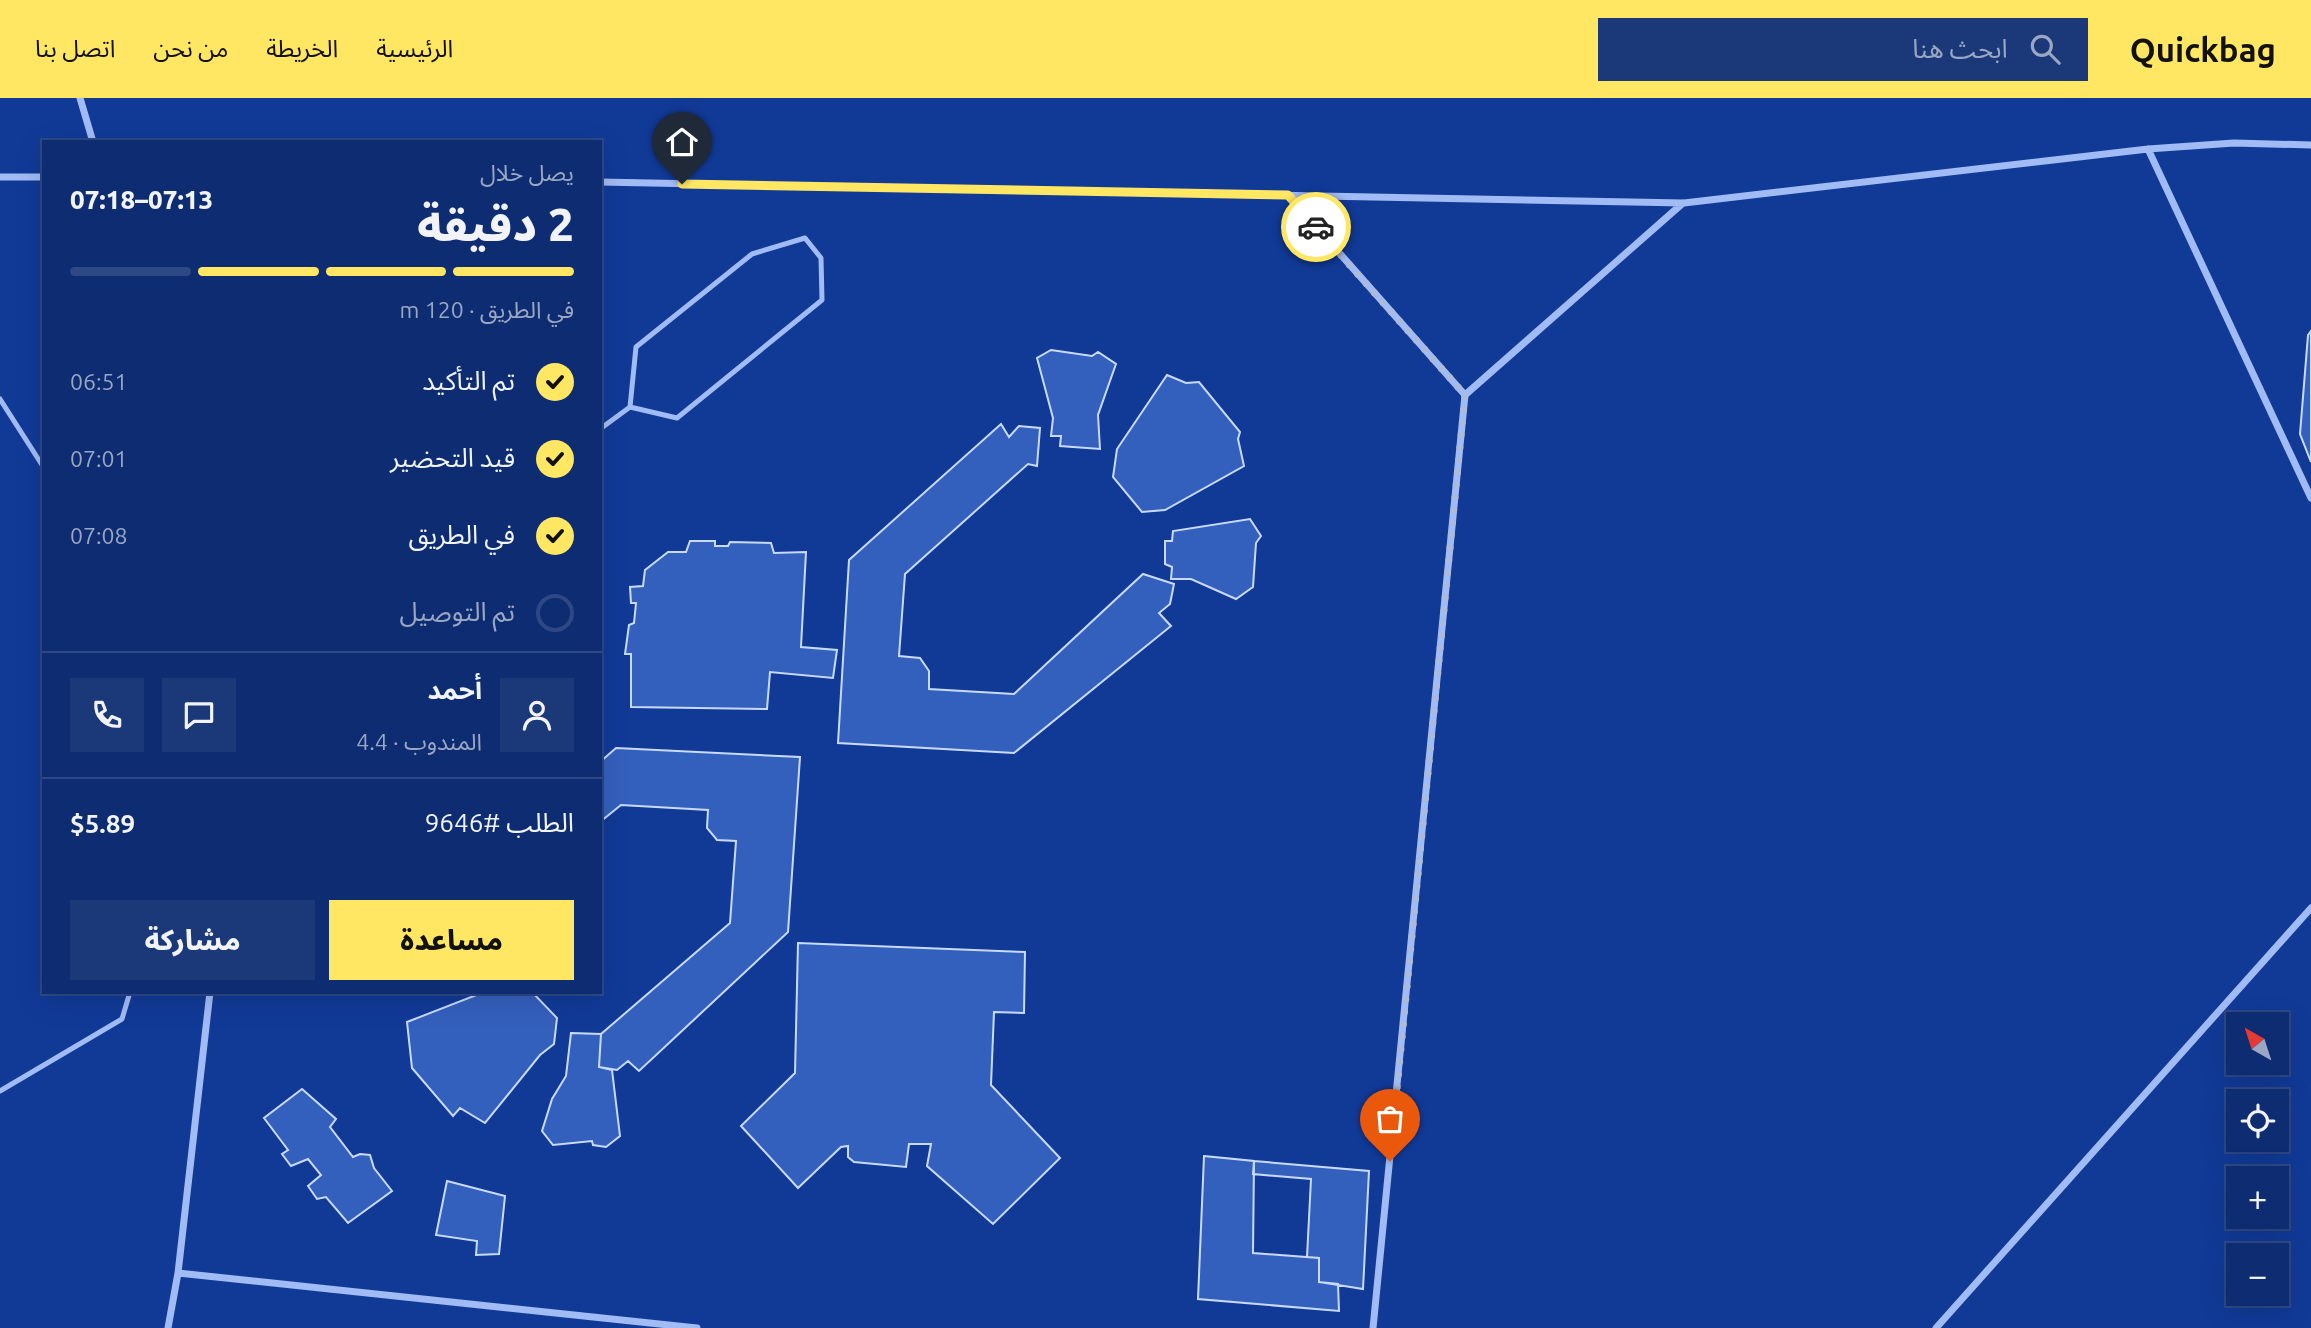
<!DOCTYPE html>
<html lang="ar">
<meta charset="utf-8">
<style>
body{margin:0;font-family:Ubuntu,"Noto Sans Arabic",sans-serif;background:#1b3879;color:#f1f3f6;direction:rtl;height:100vh;display:flex;flex-direction:column;font-size:26px;white-space:nowrap}
*{box-sizing:border-box;margin:0}
p{font-size:23px;color:#9aa7c3}
.icon{flex:none;width:38px;height:38px;fill:none;stroke:currentColor;stroke-width:2;stroke-linecap:round;stroke-linejoin:round}
.map{position:relative;flex:1;overflow:hidden;direction:ltr}
.side{position:absolute;left:42px;top:42px;width:560px;height:854px;display:flex;flex-direction:column;background:#0d2c71;border-radius:0px;box-shadow:0 7px 28px #0002,0 0 0 2px #2d4884;direction:rtl}
.side>*{flex:none}
.needle{width:46px;rotate:321deg}
.controls{position:absolute;left:2226px;top:914px;display:grid;gap:14px}
.controls a{display:grid;place-items:center;width:63px;height:63px;border-radius:0px;background:#0d2c71;box-shadow:0 7px 28px #0002,0 0 0 2px #2d4884;font-size:35px}
.pin{position:absolute;display:grid;place-items:center;width:60px;height:60px;color:#fff;margin:-72px -30px;border-radius:50% 50% 50% 0;rotate:-45deg;box-shadow:0 0 7px #0007}
.pin .icon{rotate:45deg}
.courier{position:absolute;display:grid;place-items:center;width:70px;height:70px;margin:-35px;border:5px solid #ffe663;border-radius:50%;background:#fff;color:#222;box-shadow:0 2px 9px #0007}
.summary em{font-style:normal;font-weight:800}
.summary div{display:flex;flex-direction:column-reverse}
.summary{display:flex;align-items:center;justify-content:space-between;height:119px;padding:0 28px}
h1{font-size:46px;font-weight:800;line-height:52px}
.bar{display:grid;grid-template-columns:repeat(4,1fr);gap:10px 7px;align-content:center;height:84px;padding:0 28px}
.bar i{height:9px;border-radius:5px;background:#2d4884}
.bar .active{background:#ffe663}
.bar p{grid-column:span 4}
.line{display:flex;align-items:center;gap:18px;padding:0 28px;border-top:2px solid #2d4884}
.line div{flex:1}
.round{display:grid;place-items:center;flex:none;width:74px;height:74px;border-radius:0px;background:#1b3879}
ol{padding:0 28px;list-style:none}
li{display:flex;align-items:center;gap:21px;height:77px}
li p{margin-inline-start:auto}
li .icon{padding:7px;border-radius:50%;background:#ffe663;color:#111;stroke-width:4}
li:last-child{color:#9aa7c3}
li i{width:38px;height:38px;border:4px solid #2d4884;border-radius:50%}
.button{display:flex;gap:14px;margin-top:auto;padding:14px 28px}
.button a{flex:1;height:80px;border-radius:0px;background:#ffe663;color:#111;font-size:28px;font-weight:800;line-height:80px;text-align:center}
.button a+a{background:#1b3879;color:#f1f3f6}
header{display:flex;align-items:center;gap:42px;box-sizing:border-box;height:98px;padding:0 35px;background:#ffe663;color:#111}
header strong{font-size:33px}
nav{display:flex;gap:38px;margin-inline-start:auto;font-size:24px}
.search{width:490px;height:63px;background:#1b3879;display:flex;align-items:center;gap:18px;box-sizing:border-box;padding:0 24px;border-radius:0px;color:#9aa7c3;font-size:26px}
.map>svg:first-child{display:block}
.building{fill:#3460bd;stroke:#c9dafe;stroke-width:2}
.lines{fill:none;stroke-linecap:round;stroke-linejoin:round}
.lane{stroke:#a1bbf4;stroke-width:5}
.street{stroke:#a1bbf4;stroke-width:7}
.done{stroke:#acbadb;stroke-width:7;stroke-dasharray:0 12.6}
.route{stroke:#ffe663;stroke-width:9}
</style>
<header>
<strong>Quickbag</strong>
<div class="search"><svg class="icon" aria-label="search" viewBox="0 0 24 24"><circle cx="10" cy="10" r="6"/><path d="M15 15l6 6"/></svg>ابحث هنا</div>
<nav><a>الرئيسية</a><a>الخريطة</a><a>من نحن</a><a>اتصل بنا</a></nav>
</header>
<div class="map">
<svg width="2311" height="1230" viewBox="0 0 2311 1230">
<rect width="100%" height="100%" fill="#113a97"/>
<path class="building" d="M2311,233V364L2300,336L2308,237Z
M1051,252L1092,258L1098,254L1116,266L1098,317L1100,351L1060,348L1061,338H1051L1053,320L1037,260Z
M1167,277L1186,285L1199,284L1240,334L1238,341L1244,368L1165,412L1142,414L1113,379L1117,351Z
M1001,326L1009,339L1019,328L1040,330L1037,368L1028,366L905,476L899,558L920,560L929,573V591L1014,596L1143,476L1174,486L1170,506L1159,515L1171,528L1014,655L838,645L849,462Z
M1250,421L1261,438L1256,445L1253,489L1236,501L1191,481H1171L1172,469L1165,466V443H1172L1173,433Z
M690,443H715V448H728L730,444L771,445L774,455L806,454L801,549L837,552L833,580L770,574L767,611L631,609V556H625L629,527L634,525L636,505H631L630,489L643,488L645,472L668,454H686Z
M616,650L800,659L788,834L639,973L628,963L617,972L599,969L601,936L730,825L736,743L717,742L707,730L708,712L621,707L600,724V664Z
M798,845L1025,854L1024,915L994,914L991,987L1060,1060L993,1126L927,1068L931,1046H909L906,1069L854,1064L848,1059V1048L841,1049L798,1090L741,1028L795,975Z
M484,894H532L557,920L554,946L540,957L485,1025L460,1010L453,1018L412,970L407,924Z
M571,935L601,936L599,969L612,972L620,1038L606,1049L593,1047L592,1043L553,1047L542,1033L552,1001L566,978Z
M302,991L336,1021L330,1029L353,1059L360,1056L370,1057L374,1070L392,1093L348,1125L326,1099L317,1101L308,1088L321,1077L308,1061L291,1068L282,1056L288,1052L264,1020Z
M1204,1058L1254,1063L1253,1155L1319,1160V1184L1338,1186L1339,1213L1198,1201Z
M1254,1063L1369,1073L1363,1191L1319,1184V1160L1307,1159L1311,1081L1253,1076Z
M447,1083L505,1098L499,1156L476,1157L477,1143L436,1137Z"/>
<g class="lines">
<path class="lane" d="M0,301L44,370
M600,331L630,309L636,249L752,156L805,140L821,160L822,202L677,320L630,309
M0,993L122,921L130,894"/>
<path class="street" d="M80,0L93,44
M2148,51L2311,400
M0,79H44
M600,84L1684,105L2148,51L2234,45L2311,47
M1288,97L1465,297
M178,1175L697,1230
M168,1230L178,1175L210,894
M1373,1230L1465,297L1683,105
M1936,1230L2311,810"/>
</g>
<g class="lines">
<path class="done" d="M1316,129L1465,297L1390,1063"/>
<path class="route" d="M682,86L1288,97L1316,129"/>
</g>
</svg>
<div class="controls">
<a><svg class="needle" viewBox="-14 -14 28 28"><path d="M0-13l5 13h-10z" fill="#e53935"/><path d="M0 13l5-13h-10z" fill="#9aa7c3"/></svg></a>
<a><svg class="icon" aria-label="locate" viewBox="0 0 24 24"><circle cx="12" cy="12" r="6"/><path d="M12 2v4M12 18v4M2 12h4M18 12h4"/></svg></a>
<a>+</a>
<a>−</a>
</div>
<div class="pin" style="left:1390px;top:1063px;background:#ea580c"><svg class="icon" aria-label="bag" viewBox="0 0 24 24"><path d="M5 8h14l-1 12H6zM9 8a3 3 0 0 1 6 0"/></svg></div>
<div class="pin" style="left:682px;top:86px;background:#1f2937"><svg class="icon" aria-label="home" viewBox="0 0 24 24"><path d="M3 11l9-7 9 7M6 9v11h12V9"/></svg></div>
<div class="courier" style="left:1316px;top:129px"><svg class="icon" aria-label="car" viewBox="0 0 24 24"><path d="M5 17H2v-5l4-1 3-4h7l3 4 3 1v5h-3M9 17h6M6 11h13"/><circle cx="7" cy="17" r="2"/><circle cx="17" cy="17" r="2"/></svg></div>
<section class="side">
<div class="summary"><div><h1>2 دقيقة</h1><p>يصل خلال</p></div><em>07:13–07:18</em></div>
<div class="bar"><i class="active"></i><i class="active"></i><i class="active"></i><i></i><p>في الطريق · 120 m</p></div>
<ol>
<li><svg class="icon" aria-label="check" viewBox="0 0 24 24"><path d="M5 12l5 5 9-10"/></svg>تم التأكيد<p>06:51</p></li>
<li><svg class="icon" aria-label="check" viewBox="0 0 24 24"><path d="M5 12l5 5 9-10"/></svg>قيد التحضير<p>07:01</p></li>
<li><svg class="icon" aria-label="check" viewBox="0 0 24 24"><path d="M5 12l5 5 9-10"/></svg>في الطريق<p>07:08</p></li>
<li><i></i>تم التوصيل</li>
</ol>
<div class="line" style="height:126px"><a class="round"><svg class="icon" aria-label="person" viewBox="0 0 24 24"><circle cx="12" cy="8" r="4"/><path d="M4 21q1-7 8-7t8 7"/></svg></a><div><b>أحمد</b><p>المندوب · 4.4</p></div><a class="round"><svg class="icon" aria-label="chat" viewBox="0 0 24 24"><path d="M4 5h16v11H9l-5 4z"/></svg></a><a class="round"><svg class="icon" aria-label="phone" viewBox="0 0 24 24"><path d="M5 4h4l2 5-3 2q2 4 5 5l2-3 5 2v4C11 20 4 13 5 4z"/></svg></a></div>
<div class="line" style="height:91px"><div>الطلب #9646</div><b>$5.89</b></div>
<div class="button"><a>مساعدة</a><a>مشاركة</a></div>
</section>
</div>
